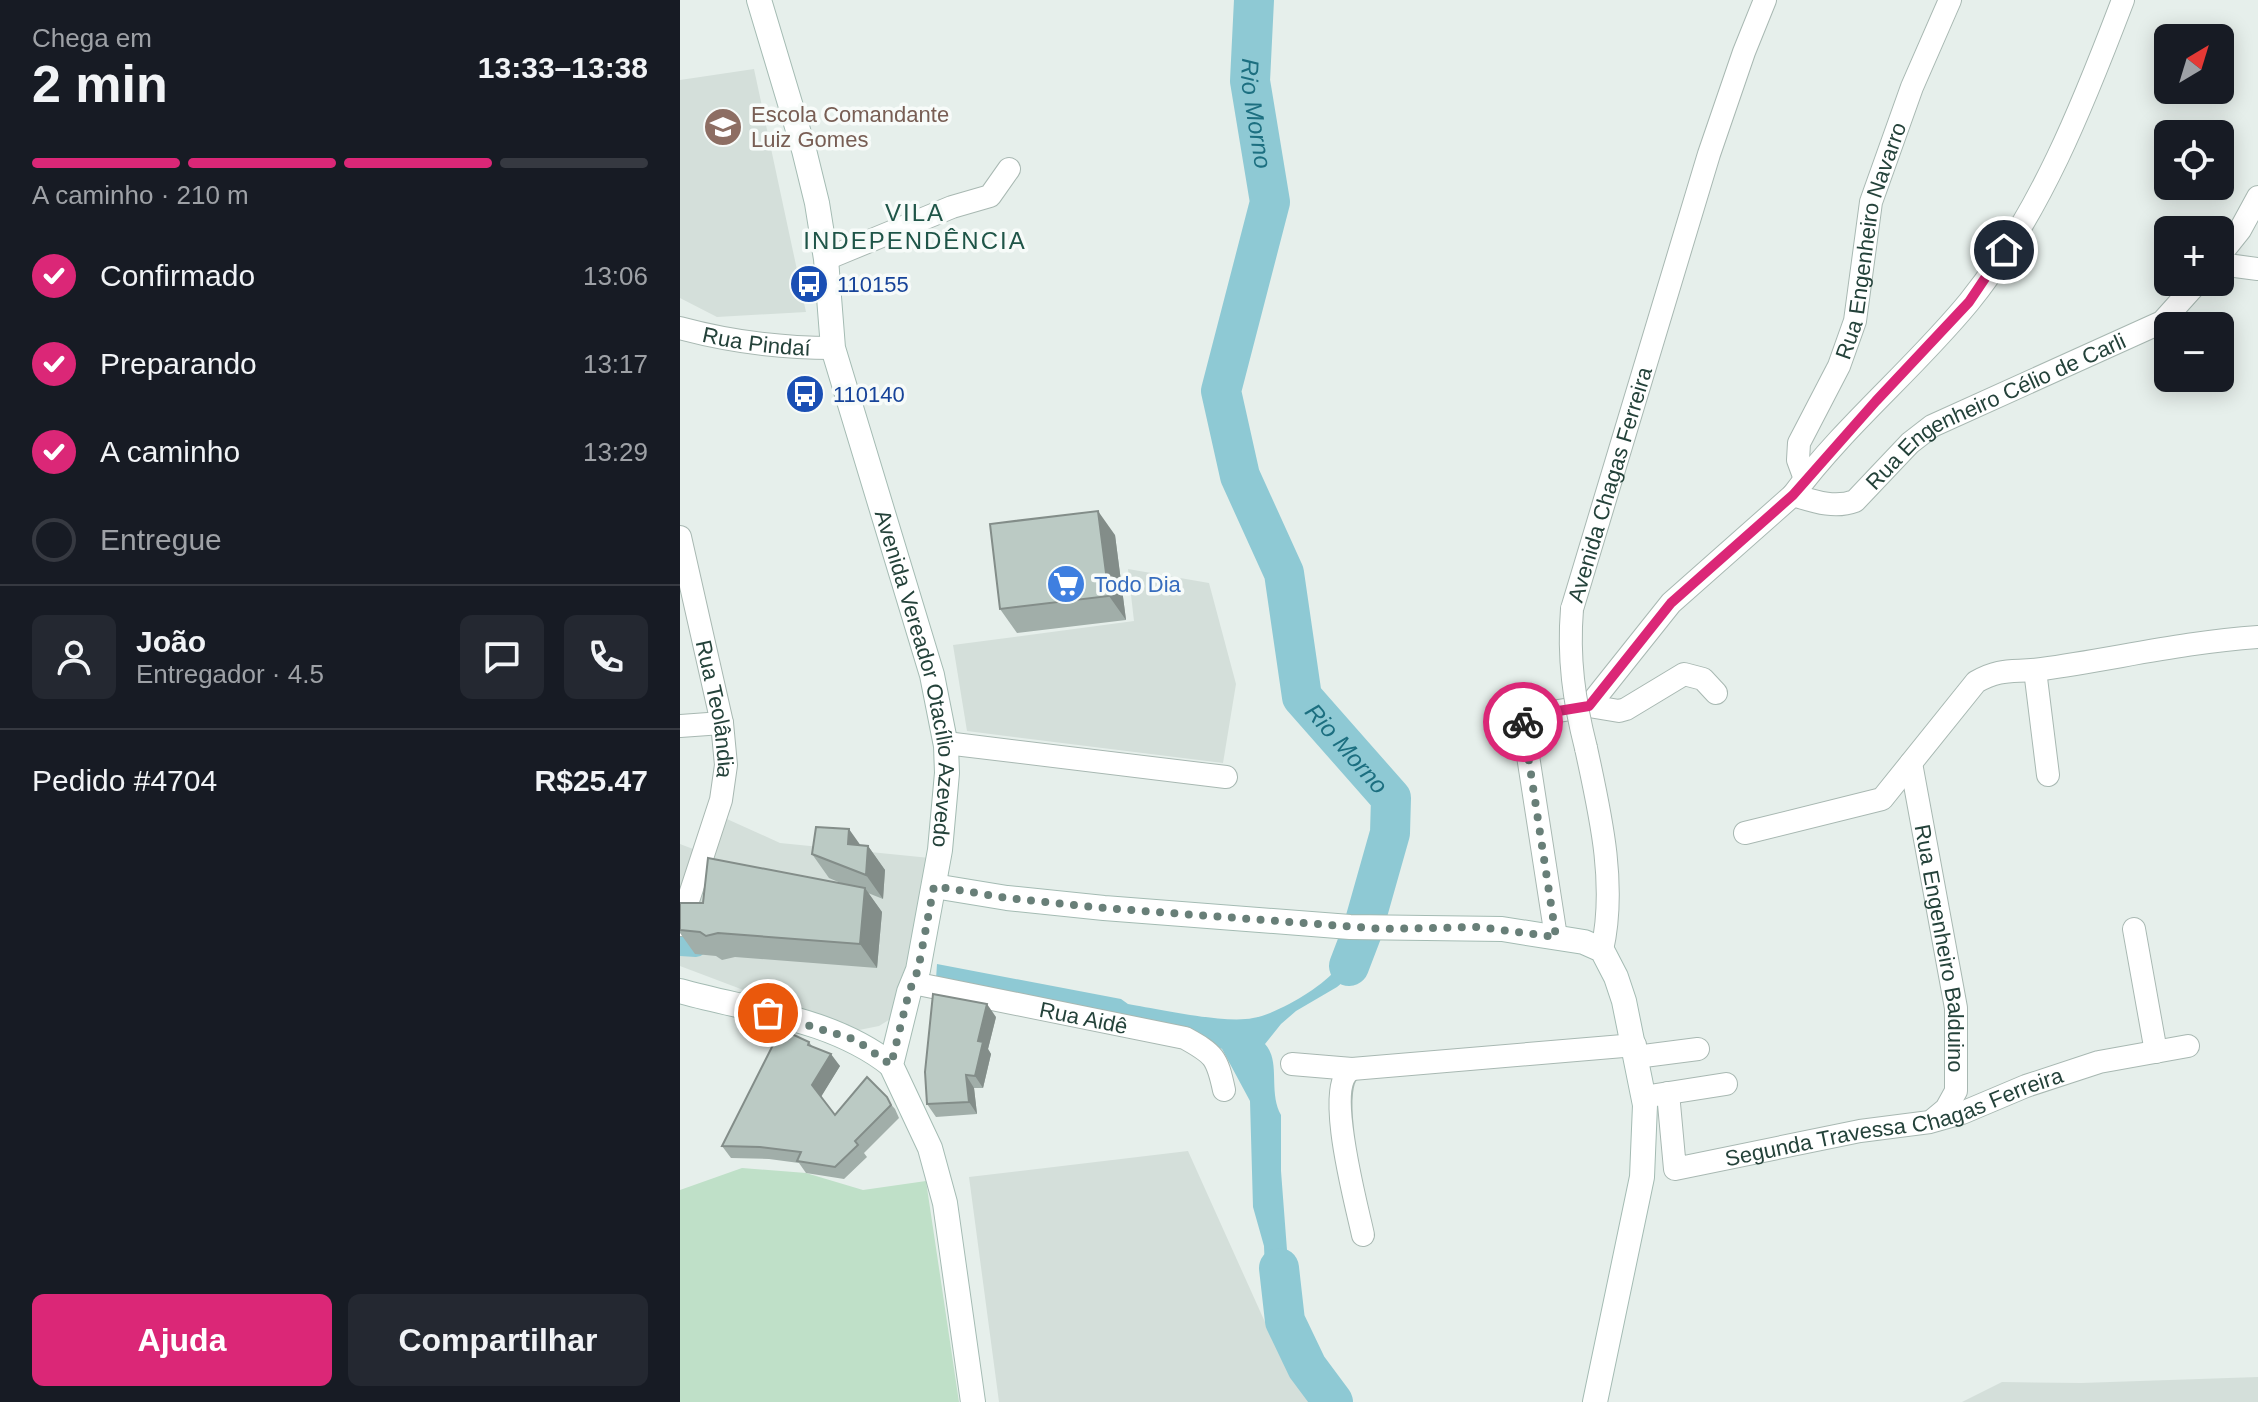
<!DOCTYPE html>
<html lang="pt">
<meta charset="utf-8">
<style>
body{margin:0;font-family:Arial,sans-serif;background:#242831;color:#f1f3f6;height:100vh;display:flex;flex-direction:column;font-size:30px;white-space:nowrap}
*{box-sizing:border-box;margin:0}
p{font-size:26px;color:#9ea1a6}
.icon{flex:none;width:44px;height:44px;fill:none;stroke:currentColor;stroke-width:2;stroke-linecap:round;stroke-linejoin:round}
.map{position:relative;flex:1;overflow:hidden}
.details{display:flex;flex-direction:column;background:#171b24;width:680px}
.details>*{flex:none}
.needle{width:52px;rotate:38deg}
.buttons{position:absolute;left:1474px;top:24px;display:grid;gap:16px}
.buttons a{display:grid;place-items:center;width:80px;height:80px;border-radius:12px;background:#171b24;box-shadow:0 4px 20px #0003;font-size:40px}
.pin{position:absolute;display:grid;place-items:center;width:68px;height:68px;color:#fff;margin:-34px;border:4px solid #fff;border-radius:50%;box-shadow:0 2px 8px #0007}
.courier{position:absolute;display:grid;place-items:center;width:80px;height:80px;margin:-40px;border:6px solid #db2777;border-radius:50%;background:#fff;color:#222;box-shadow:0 2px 10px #0007}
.headline em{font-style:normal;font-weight:700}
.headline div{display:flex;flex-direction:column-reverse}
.headline{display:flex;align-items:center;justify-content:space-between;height:136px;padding:0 32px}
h1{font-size:52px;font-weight:700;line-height:60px}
.bar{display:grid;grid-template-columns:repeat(4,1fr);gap:12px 8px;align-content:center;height:96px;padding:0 32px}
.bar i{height:10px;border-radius:6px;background:#363941}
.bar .active{background:#db2777}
.bar p{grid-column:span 4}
.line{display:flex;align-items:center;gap:20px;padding:0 32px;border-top:2px solid #363941}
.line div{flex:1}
.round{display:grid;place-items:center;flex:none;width:84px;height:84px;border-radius:12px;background:#242831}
ol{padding:0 32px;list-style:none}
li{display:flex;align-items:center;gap:24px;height:88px}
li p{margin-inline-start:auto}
li .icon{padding:8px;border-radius:50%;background:#db2777;color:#fff;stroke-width:4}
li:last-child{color:#9ea1a6}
li i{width:44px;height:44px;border:4px solid #363941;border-radius:50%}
.button{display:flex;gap:16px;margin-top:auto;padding:16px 32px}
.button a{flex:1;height:92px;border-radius:12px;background:#db2777;color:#fff;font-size:32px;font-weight:700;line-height:92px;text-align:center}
.button a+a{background:#242831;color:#f1f3f6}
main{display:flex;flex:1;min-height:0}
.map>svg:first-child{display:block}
.built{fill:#d4dfda}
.green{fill:#bfe0c8}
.water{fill:#8ec9d4}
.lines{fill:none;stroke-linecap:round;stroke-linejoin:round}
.canal{stroke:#8ec9d4;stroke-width:22}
.river{stroke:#8ec9d4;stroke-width:40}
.street-casing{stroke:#a8b8b2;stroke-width:24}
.secondary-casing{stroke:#a4bbb3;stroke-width:26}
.street{stroke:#fff;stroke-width:22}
.secondary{stroke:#fff;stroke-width:24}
.street-bridge-casing{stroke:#a8b8b2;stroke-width:24;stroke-linecap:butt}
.street-bridge{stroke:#fff;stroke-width:22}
.wall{fill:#a1aea9}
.shaded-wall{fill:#838d89}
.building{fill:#bbcac4;stroke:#838d89;stroke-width:2}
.done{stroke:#687f78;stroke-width:8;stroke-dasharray:0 14.4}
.route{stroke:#db2777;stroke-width:10}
.labels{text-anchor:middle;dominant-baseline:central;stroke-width:7;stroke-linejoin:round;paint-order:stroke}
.education-label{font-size:22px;fill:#785e54;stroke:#f7fbf9;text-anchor:start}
.street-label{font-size:22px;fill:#24423a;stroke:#f7fbf9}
.transit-label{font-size:22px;fill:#164399;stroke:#f7fbf9;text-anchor:start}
.shop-label{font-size:22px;fill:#366cbe;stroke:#f7fbf9;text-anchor:start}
.water-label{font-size:24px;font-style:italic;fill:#1c6f80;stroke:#f7fbf9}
.neighbourhood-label{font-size:24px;letter-spacing:2px;fill:#1f5548;stroke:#f7fbf9}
</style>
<main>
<section class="details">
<div class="headline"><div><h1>2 min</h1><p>Chega em</p></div><em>13:33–13:38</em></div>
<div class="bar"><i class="active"></i><i class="active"></i><i class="active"></i><i></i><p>A caminho · 210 m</p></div>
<ol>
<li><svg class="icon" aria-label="check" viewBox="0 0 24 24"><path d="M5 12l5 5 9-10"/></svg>Confirmado<p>13:06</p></li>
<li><svg class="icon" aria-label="check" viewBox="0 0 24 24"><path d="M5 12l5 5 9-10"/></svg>Preparando<p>13:17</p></li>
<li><svg class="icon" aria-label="check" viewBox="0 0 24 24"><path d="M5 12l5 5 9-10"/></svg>A caminho<p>13:29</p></li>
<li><i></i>Entregue</li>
</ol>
<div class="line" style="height:144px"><a class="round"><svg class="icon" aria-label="person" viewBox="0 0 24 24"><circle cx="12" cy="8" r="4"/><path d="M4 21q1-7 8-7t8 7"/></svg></a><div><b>João</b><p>Entregador · 4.5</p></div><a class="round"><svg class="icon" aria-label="chat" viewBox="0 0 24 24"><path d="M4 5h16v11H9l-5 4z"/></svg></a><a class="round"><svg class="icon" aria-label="phone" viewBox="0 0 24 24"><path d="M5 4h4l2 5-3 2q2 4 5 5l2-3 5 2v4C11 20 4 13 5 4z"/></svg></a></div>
<div class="line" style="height:104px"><div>Pedido #4704</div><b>R$25.47</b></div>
<div class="button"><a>Ajuda</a><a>Compartilhar</a></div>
</section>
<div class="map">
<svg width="1578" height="1402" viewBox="0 0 1578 1402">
<rect width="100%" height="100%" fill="#e6efeb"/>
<path class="built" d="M74,69L126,312L37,317L0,298V80Z
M448,569L529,583L556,684L543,763L287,731L273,645L454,621Z
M27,810L100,843L250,858L238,947L212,1018L199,1026L179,1030L156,1025L0,966V844L13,849Z
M508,1151L589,1331L597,1328L625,1376L634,1402H319L289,1177Z
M1578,1377V1402H1282L1322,1382L1401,1383Z"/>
<path class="green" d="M62,1168L126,1173L183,1190L246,1181L279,1402H0V1190Z"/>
<path class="water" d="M671,939L694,943L682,966L657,987L616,1011L601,1024L585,1044C601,1061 588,1092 601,1115V1171L612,1316L601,1324L585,1270L584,1246L573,1207L570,1101L542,1049L510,1032L256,979L257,964L441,999L448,1004C478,1009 545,1024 573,1018C597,1014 643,987 657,968C663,959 667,949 671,939Z"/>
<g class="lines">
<path class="canal" d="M0,945L16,946"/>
<g class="river">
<path id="s1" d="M574,0L570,81L590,202L541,391L560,476L604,573L622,697L711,798L710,833L682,932L669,966"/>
<path d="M599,1268L605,1321L627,1367L653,1402"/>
</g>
<defs>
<g id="street">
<path d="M1540,255L1560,230L1578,197"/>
<path d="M146,259L272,207L310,196L329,169"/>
<path d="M1540,264L1578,269"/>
<path id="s2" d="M0,328C52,342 100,348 153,348"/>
<path id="s3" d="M1125,479L1118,460L1119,443L1159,366L1175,321L1191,202L1232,87L1270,0"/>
<path d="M1113,495C1165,425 1234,369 1289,302C1360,214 1403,105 1443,0"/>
<path id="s4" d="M0,537L42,723L46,765L41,800L0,925"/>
<path id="s5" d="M892,609L1029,154L1064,52L1085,0"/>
<path d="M1355,670L1368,775"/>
<path id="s6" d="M909,706L991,603L1113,495C1133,501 1154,509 1175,501L1230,443L1252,426L1482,322L1518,282"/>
<path d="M0,726L42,723"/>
<path d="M266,743L546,777"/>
<path d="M906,748C920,813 937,884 922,950"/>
<path id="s7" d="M1231,763L1276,1008V1091L1266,1109L1254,1119"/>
<path d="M1065,833L1202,799L1296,682C1322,667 1334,673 1362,669C1434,659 1505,642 1578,637"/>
<path d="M1454,929L1476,1052"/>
<path d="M876,937L842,717L909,706L939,711L946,709L1004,674L1023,679L1036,693"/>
<path id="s8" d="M233,983L505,1038C534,1054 537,1057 544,1090"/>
<path d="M956,1057L1018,1049"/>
<path d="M612,1064L672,1069L955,1045"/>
<path d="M672,1069C643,1084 677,1206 683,1235"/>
<path id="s9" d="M988,1093L995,1169L1180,1131L1250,1122L1282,1113L1346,1086L1419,1062L1508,1046"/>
<path d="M976,1095L1046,1084"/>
</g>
<g id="secondary">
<path id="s10" d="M79,0L124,150L137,203L146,259L153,348L252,675L266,746L267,773L260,850L238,970L229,992L211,1065L250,1148L265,1203L293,1402"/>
<path d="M254,886L327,898L424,908L670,927L822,929L904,942L922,950L936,977L944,1001L965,1105L962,1177L915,1402"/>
<path d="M0,991C71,1011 152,1018 211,1065"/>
</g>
</defs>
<use href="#street" class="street-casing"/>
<use href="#secondary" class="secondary-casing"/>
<use href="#street" class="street"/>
<use href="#secondary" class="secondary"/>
<defs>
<path id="street-bridge" d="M892,609C888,658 894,701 906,748"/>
</defs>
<use href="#street-bridge" class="street-bridge-casing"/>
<use href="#street-bridge" class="street-bridge"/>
</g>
<path class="wall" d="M435,535L446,620L337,633L320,609Z
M181,845L188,846L205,870L203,899L188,893L202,912L197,968L55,957L42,960L36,956L15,954L0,933V903H23L163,884L149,878L132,854Z
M316,1017L308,1049L311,1054L303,1088H294L297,1114L256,1117L247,1104Z
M129,1042L132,1046L160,1066L141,1096L155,1115L187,1077L215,1109L219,1118L184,1153L187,1157L164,1179L126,1173L119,1163L89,1159L51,1158L42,1146Z"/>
<path class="shaded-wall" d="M418,511L435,535L446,620L429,596Z
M169,829L186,853L168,844Z
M188,846L205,870L203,899L186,875Z
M185,888L202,912L197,968L180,944Z
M307,1004L316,1017L308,1049L311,1054L303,1088L295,1076L298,1041Z
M151,1054L160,1066L141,1097L132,1085Z
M286,1075L294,1088L297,1114L289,1102Z"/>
<path class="building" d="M418,511L429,596L320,609L310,524Z
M136,827L169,829L168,844L188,846L186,875L132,854Z
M28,858L185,888L180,944L38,933L26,936L20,932L0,930V903H23Z
M253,994L307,1004L298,1041L303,1042L295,1076L286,1075L289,1102L247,1104L245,1072Z
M101,1029L129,1042L128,1045L151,1054L132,1085L155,1115L187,1077L207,1097L211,1105L175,1141L178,1145L155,1167L117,1161L121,1152L80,1147L42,1146Z"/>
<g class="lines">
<path class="done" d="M88,1013L176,1040L211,1065L229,992L238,970L254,886L327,898L424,908L703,929L798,927L876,937L843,722"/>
<path class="route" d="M843,722L842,717L909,706L991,603L1113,495L1196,401L1289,302L1324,250"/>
</g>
<defs>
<symbol id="school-disc" viewBox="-11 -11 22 22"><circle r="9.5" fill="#8d6e63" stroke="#f7fbf9"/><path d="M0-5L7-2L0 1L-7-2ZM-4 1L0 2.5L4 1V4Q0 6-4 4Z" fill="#fff"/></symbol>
<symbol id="bus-disc" viewBox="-11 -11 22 22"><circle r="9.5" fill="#1a4fb4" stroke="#f7fbf9"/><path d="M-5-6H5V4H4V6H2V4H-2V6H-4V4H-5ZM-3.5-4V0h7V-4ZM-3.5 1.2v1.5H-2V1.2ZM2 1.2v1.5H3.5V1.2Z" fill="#fff"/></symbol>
<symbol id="supermarket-disc" viewBox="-11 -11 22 22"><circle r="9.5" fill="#3f7fe0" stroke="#f7fbf9"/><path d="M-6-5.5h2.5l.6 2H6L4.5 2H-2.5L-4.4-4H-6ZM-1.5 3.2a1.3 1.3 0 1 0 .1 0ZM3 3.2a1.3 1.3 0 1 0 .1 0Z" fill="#fff"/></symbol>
</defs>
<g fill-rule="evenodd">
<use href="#school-disc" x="21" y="105" width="44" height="44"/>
<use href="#bus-disc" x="107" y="262" width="44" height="44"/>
<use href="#bus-disc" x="103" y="372" width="44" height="44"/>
<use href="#supermarket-disc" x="364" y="562" width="44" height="44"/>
</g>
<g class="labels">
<g class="education-label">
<text x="71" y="114">Escola Comandante<tspan x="71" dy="25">Luiz Gomes</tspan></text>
</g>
<g class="street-label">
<text stroke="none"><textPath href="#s3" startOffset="254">Rua Engenheiro Navarro</textPath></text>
<text stroke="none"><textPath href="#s2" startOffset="78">Rua Pindaí</textPath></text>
<text stroke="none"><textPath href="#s6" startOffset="528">Rua Engenheiro Célio de Carli</textPath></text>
<text stroke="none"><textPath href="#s5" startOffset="130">Avenida Chagas Ferreira</textPath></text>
<text stroke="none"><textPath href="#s10" startOffset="700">Avenida Vereador Otacílio Azevedo</textPath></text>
<text stroke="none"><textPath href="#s4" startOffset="176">Rua Teolândia</textPath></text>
<text stroke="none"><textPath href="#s7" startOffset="188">Rua Engenheiro Balduino</textPath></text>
<text stroke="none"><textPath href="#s8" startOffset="174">Rua Aidê</textPath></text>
<text stroke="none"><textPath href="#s9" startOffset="302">Segunda Travessa Chagas Ferreira</textPath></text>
</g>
<g class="transit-label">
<text x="157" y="284">110155</text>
<text x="153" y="394">110140</text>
</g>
<g class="shop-label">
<text x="414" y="584">Todo Dia</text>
</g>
<g class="water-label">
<text stroke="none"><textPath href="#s1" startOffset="114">Rio Morno</textPath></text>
<text stroke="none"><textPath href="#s1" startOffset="786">Rio Morno</textPath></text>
</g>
<g class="neighbourhood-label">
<text x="235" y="212">VILA<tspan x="235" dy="28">INDEPENDÊNCIA</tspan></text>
</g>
</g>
</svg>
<div class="buttons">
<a><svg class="needle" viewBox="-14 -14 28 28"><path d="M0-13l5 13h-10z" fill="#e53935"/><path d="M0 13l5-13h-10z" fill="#9ea1a6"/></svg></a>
<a><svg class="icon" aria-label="locate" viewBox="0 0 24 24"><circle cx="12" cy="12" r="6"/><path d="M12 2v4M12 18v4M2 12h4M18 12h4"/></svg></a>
<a>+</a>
<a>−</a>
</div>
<div class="pin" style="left:88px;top:1013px;background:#ea580c"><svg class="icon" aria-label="bag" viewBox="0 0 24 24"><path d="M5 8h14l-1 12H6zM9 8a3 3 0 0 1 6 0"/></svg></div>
<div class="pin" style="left:1324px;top:250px;background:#1f2937"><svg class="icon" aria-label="home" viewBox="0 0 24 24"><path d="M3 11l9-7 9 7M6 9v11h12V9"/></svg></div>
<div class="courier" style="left:843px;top:722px"><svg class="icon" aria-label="bike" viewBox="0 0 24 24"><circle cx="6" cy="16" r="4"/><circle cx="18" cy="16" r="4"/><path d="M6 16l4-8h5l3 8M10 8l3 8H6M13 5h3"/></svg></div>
</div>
</main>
